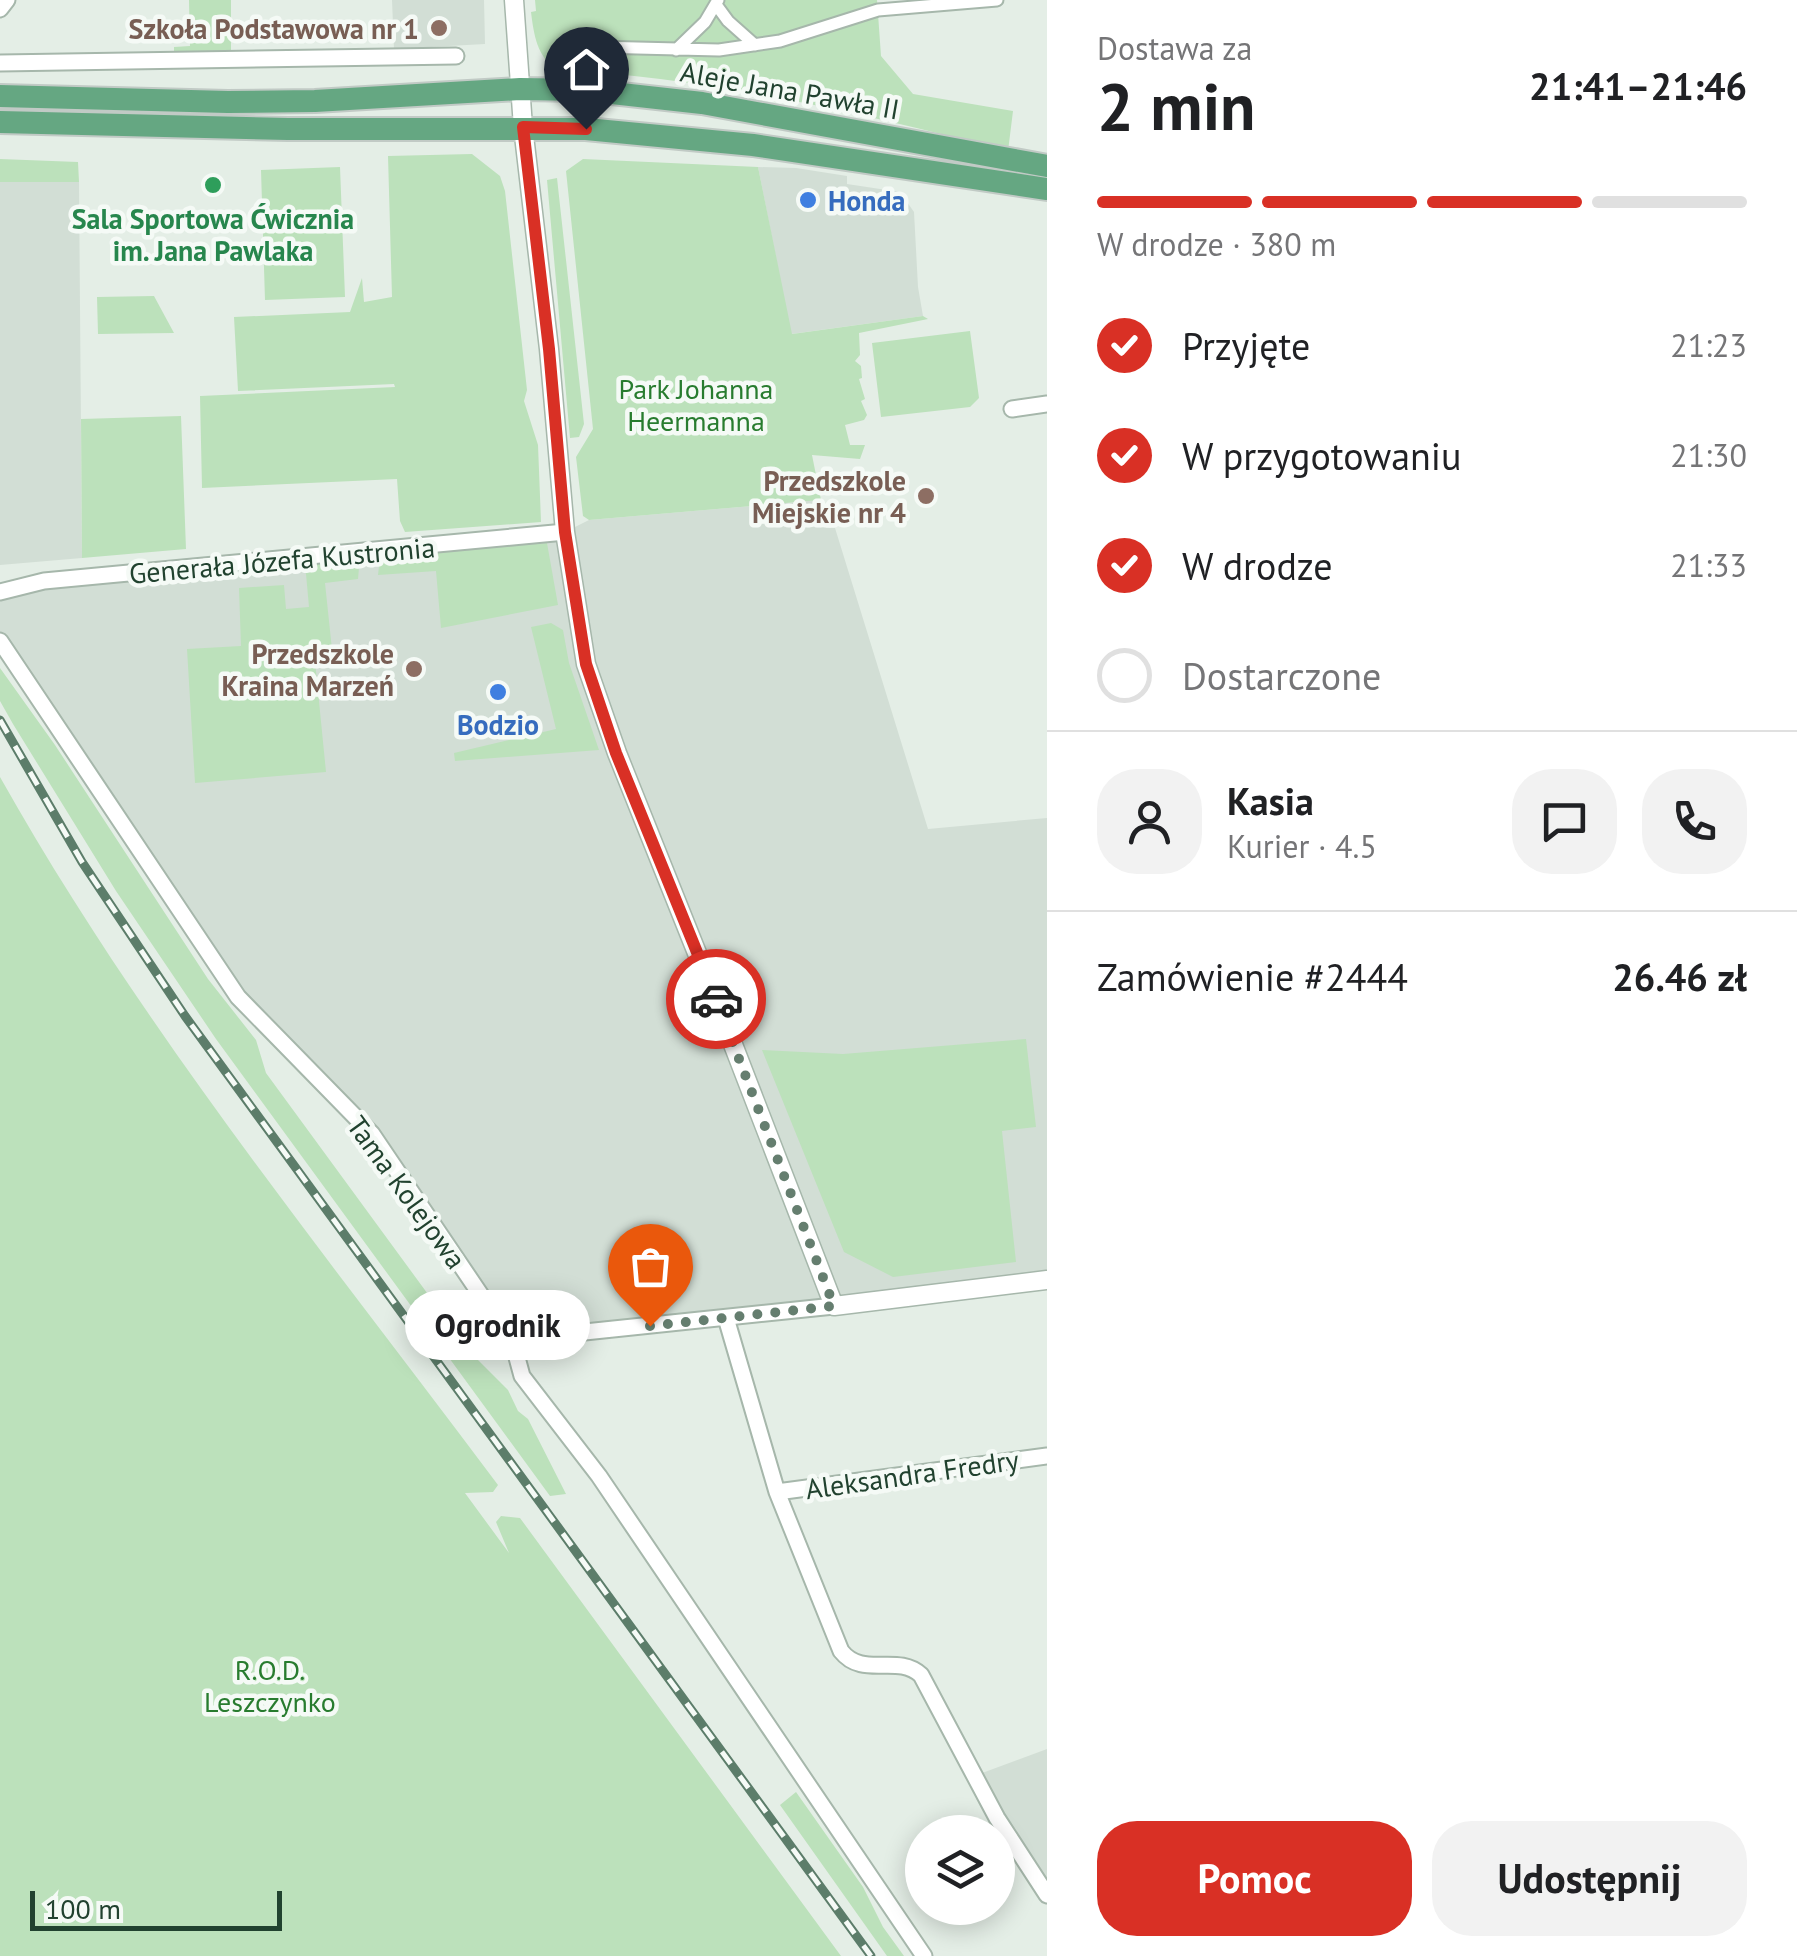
<!DOCTYPE html>
<html lang="pl">
<meta charset="utf-8">
<style>
body{margin:0;font-family:"PT Sans",sans-serif;background:#f2f2f2;color:#202124;height:100vh;display:flex;flex-direction:column;font-size:38px;white-space:nowrap}
*{box-sizing:border-box;margin:0}
p{font-size:32px;color:#757577}
.icon{flex:none;width:55px;height:55px;fill:none;stroke:currentColor;stroke-width:2;stroke-linecap:round;stroke-linejoin:round}
.map{position:relative;flex:1;overflow:hidden}
.sheet{display:flex;flex-direction:column;background:#fff;width:750px}
.sheet>*{flex:none}
.fabs{position:absolute;left:905px;top:1815px;display:grid;gap:20px}
.fabs a{display:grid;place-items:center;width:110px;height:110px;border-radius:50%;background:#fff;box-shadow:0 5px 25px #0003;font-size:50px}
.scale{position:absolute;left:30px;bottom:25px;width:252px;box-sizing:border-box;padding-left:10px;border:5px solid #21422f;border-top:0;font-size:28px;line-height:35px;white-space:nowrap;color:#21422f;-webkit-text-stroke:8px #f5faf6;paint-order:stroke}
.pin{position:absolute;display:grid;place-items:center;width:85px;height:85px;color:#fff;margin:-102px -42px;border-radius:50% 50% 50% 0;rotate:-45deg;box-shadow:0 0 10px #0007}
.pin .icon{rotate:45deg}
.courier{position:absolute;display:grid;place-items:center;width:100px;height:100px;margin:-50px;border:8px solid #d93025;border-radius:50%;background:#fff;color:#222;box-shadow:0 2px 12px #0007}
.bubble{position:absolute;height:70px;border-radius:35px;background:#fff;box-shadow:0 5px 25px #0003;font-size:32px;font-weight:800;line-height:70px;text-align:center}
.summary em{font-style:normal;font-weight:800}
.summary div{display:flex;flex-direction:column-reverse}
.summary{display:flex;align-items:center;justify-content:space-between;height:170px;padding:0 50px}
h1{font-size:65px;font-weight:800;line-height:75px}
.bar{display:grid;grid-template-columns:repeat(4,1fr);gap:15px 10px;align-content:center;height:120px;padding:0 50px}
.bar i{height:12px;border-radius:8px;background:#e0e0e0}
.bar .selected{background:#d93025}
.bar p{grid-column:span 4}
.line{display:flex;align-items:center;gap:25px;padding:0 50px;border-top:2px solid #e0e0e0}
.line div{flex:1}
.round{display:grid;place-items:center;flex:none;width:105px;height:105px;border-radius:40px;background:#f2f2f2}
ol{padding:0 50px;list-style:none}
li{display:flex;align-items:center;gap:30px;height:110px}
li p{margin-inline-start:auto}
li .icon{padding:10px;border-radius:50%;background:#d93025;color:#fff;stroke-width:4}
li:last-child{color:#757577}
li i{width:55px;height:55px;border:5px solid #e0e0e0;border-radius:50%}
.action{display:flex;gap:20px;margin-top:auto;padding:20px 50px}
.action a{flex:1;height:115px;border-radius:40px;background:#d93025;color:#fff;font-size:40px;font-weight:800;line-height:115px;text-align:center}
.action a+a{background:#f2f2f2;color:#202124}
main{display:flex;flex:1;min-height:0}
.map>svg:first-child{display:block}
.built{fill:#d2ded5}
.green{fill:#bce1bb}
.lines{fill:none;stroke-linecap:round;stroke-linejoin:round}
.pedestrian-casing{stroke:#a6b7ab;stroke-width:15}
.minor-casing{stroke:#a6b7ab;stroke-width:19}
.tertiary-casing{stroke:#a6b7ab;stroke-width:21}
.primary-casing{stroke:#c1cac5;stroke-width:26}
.pedestrian{stroke:#fff;stroke-width:11}
.minor{stroke:#fff;stroke-width:15}
.tertiary{stroke:#fff;stroke-width:18}
.primary{stroke:#65a782;stroke-width:22}
.rail-casing{stroke:#5c7d6a;stroke-width:9}
.rail{stroke:#f5faf6;stroke-width:5;stroke-dasharray:15;stroke-linecap:butt}
.done{stroke:#657e6f;stroke-width:10;stroke-dasharray:0 18}
.route{stroke:#d93025;stroke-width:12}
.education-dot{fill:#8d6e63;stroke:#f5faf6;stroke-width:4}
.leisure-dot{fill:#2e9e5b;stroke:#f5faf6;stroke-width:4}
.shop-dot{fill:#3f7fe0;stroke:#f5faf6;stroke-width:4}
.labels{text-anchor:middle;dominant-baseline:central;stroke-width:9;stroke-linejoin:round;paint-order:stroke}
.education-label{font-size:28px;font-weight:bold;fill:#785e54;stroke:#f5faf6;text-anchor:end}
.street-label{font-size:28px;fill:#21422f;stroke:#f5faf6}
.shop-label{font-size:28px;font-weight:bold;fill:#366cbe;stroke:#f5faf6;text-anchor:start}
.leisure-label{font-size:28px;font-weight:bold;fill:#27864d;stroke:#f5faf6}
.park-label{font-size:28px;fill:#287c2f;stroke:#f5faf6}
</style>
<main>
<div class="map">
<svg width="1047" height="1956" viewBox="0 0 1047 1956">
<rect width="100%" height="100%" fill="#e4eee6"/>
<path class="built" d="M392,0H484L485,44L394,49Z
M758,167L796,168L847,176V184L900,192L914,212L918,287L923,316L791,334Z
M0,182H79L82,558L0,565Z
M821,500L826,528H835L928,829L1047,818V1280L822,1307L510,1332L372,1134L258,1020L0,641V592L565,532L589,520Z
M1047,1749V1895L974,1776Z"/>
<path class="green" d="M189,0H231V52L174,53V47L190,46Z
M535,0H877L881,56L913,94L1013,111L1008,151C861,113 709,77 556,70C537,55 534,36 531,12L536,11Z
M472,154L500,176L505,191L527,390L524,401L538,445L541,522L405,532L400,521L397,479L202,488L200,396L395,387L394,384L238,391L234,317L350,312L362,278L364,302L392,297L388,156Z
M0,159L78,162L79,182H0Z
M583,159L758,167L792,334L923,316L928,319L859,333L860,355L855,361L861,366L862,378L859,379L865,399L861,401L867,415L864,420L845,425L850,445H865L860,459L812,455L821,500L589,520L583,516L576,457L593,429L566,171Z
M340,167L345,297L265,300L261,170Z
M557,178L584,424L579,437L570,438L547,180Z
M154,296L174,333L98,334L97,297Z
M970,331L979,398L970,407L881,417L872,343Z
M181,416L186,549L82,558L81,419Z
M547,543L558,605L441,628L436,571L378,575L380,558L393,555Z
M339,561L359,568L358,579L325,583L333,659L315,661L326,772L195,783L187,649L241,646L239,588L284,585L286,609L309,607L306,574L302,565L291,564Z
M551,623L563,630L569,663L599,750L455,761L454,753L556,729L531,627Z
M0,668L55,745L208,979L256,1040L266,1073L471,1353L508,1390L518,1411L528,1419L566,1494L550,1496L216,1039L116,891L13,724L0,701Z
M0,777C141,1028 326,1255 498,1485L493,1492L465,1493L509,1553L496,1522L501,1516L520,1518L841,1956H0Z
M1026,1039L1036,1127L1002,1131L1016,1262L893,1277L844,1252L762,1050L843,1054Z
M796,1792L863,1887L883,1927L904,1956H887L780,1805Z"/>
<g class="lines">
<defs>
<path id="pedestrian" d="M717,6L728,21L755,45
M676,50L705,22L718,0
M576,55L596,47L719,50L780,41L878,10L997,0"/>
<path id="minor" d="M0,9L7,0
M0,63L456,56
M1012,409L1047,404
M0,592L44,581L565,532
M0,641L238,997L372,1134L493,1313L510,1332L522,1376L599,1476L924,1956
M726,1318L777,1492L841,1651C863,1679 897,1653 921,1675L997,1818L1047,1895
M510,1332L537,1337L834,1306
M777,1492L1047,1456"/>
<path id="tertiary" d="M514,0L523,127L549,349L565,532L586,664L617,753L717,1003L834,1306L1047,1280"/>
<path id="primary" d="M0,96L228,102L315,101L520,89L585,90L702,103L1047,166
M0,122L288,129H586L753,145L1047,189"/>
</defs>
<use href="#pedestrian" class="pedestrian-casing"/>
<use href="#minor" class="minor-casing"/>
<use href="#tertiary" class="tertiary-casing"/>
<use href="#primary" class="primary-casing"/>
<use href="#pedestrian" class="pedestrian"/>
<use href="#minor" class="minor"/>
<use href="#tertiary" class="tertiary"/>
<use href="#primary" class="primary"/>
<defs>
<path id="rail" d="M0,720L82,862L185,1016L871,1956"/>
</defs>
<use href="#rail" class="rail-casing"/>
<use href="#rail" class="rail"/>
</g>
<g class="lines">
<path class="done" d="M650,1326L834,1306L716,999"/>
<path class="route" d="M586,129L523,127L549,349L565,532L586,664L616,753L716,999"/>
</g>
<g class="education-dot">
<circle cx="439" cy="28" r="10"/>
<circle cx="926" cy="496" r="10"/>
<circle cx="414" cy="669" r="10"/>
</g>
<circle class="leisure-dot" cx="213" cy="185" r="10"/>
<g class="shop-dot">
<circle cx="808" cy="200" r="10"/>
<circle cx="498" cy="692" r="10"/>
</g>
<g class="labels">
<g class="education-label">
<text x="419" y="28">Szkoła Podstawowa nr 1</text>
<text x="906" y="480">Przedszkole<tspan x="906" dy="32">Miejskie nr 4</tspan></text>
<text x="394" y="653">Przedszkole<tspan x="394" dy="32">Kraina Marzeń</tspan></text>
</g>
<g class="street-label">
<text transform="translate(790 90) rotate(10)">Aleje Jana Pawła II</text>
<text transform="translate(282 560) rotate(-5)">Generała Józefa Kustronia</text>
<text transform="translate(407 1192) rotate(54)">Tama Kolejowa</text>
<text transform="translate(912 1474) rotate(-8)">Aleksandra Fredry</text>
</g>
<g class="shop-label">
<text x="828" y="200">Honda</text>
<text x="498" y="724" text-anchor="middle">Bodzio</text>
</g>
<g class="leisure-label">
<text x="213" y="218">Sala Sportowa Ćwicznia<tspan x="213" dy="32">im. Jana Pawlaka</tspan></text>
</g>
<g class="park-label">
<text x="696" y="388">Park Johanna<tspan x="696" dy="32">Heermanna</tspan></text>
<text x="270" y="1669">R.O.D.<tspan x="270" dy="32">Leszczynko</tspan></text>
</g>
</g>
</svg>
<div class="fabs">
<a><svg class="icon" aria-label="layers" viewBox="0 0 24 24"><path d="M12 4l9 5-9 5-9-5zM3 14l9 5 9-5"/></svg></a>
</div>
<div class="scale">100 m</div>
<div class="pin" style="left:650px;top:1326px;background:#ea580c"><svg class="icon" aria-label="bag" viewBox="0 0 24 24"><path d="M5 8h14l-1 12H6zM9 8a3 3 0 0 1 6 0"/></svg></div>
<div class="pin" style="left:586px;top:129px;background:#1f2937"><svg class="icon" aria-label="home" viewBox="0 0 24 24"><path d="M3 11l9-7 9 7M6 9v11h12V9"/></svg></div>
<div class="courier" style="left:716px;top:999px"><svg class="icon" aria-label="car" viewBox="0 0 24 24"><path d="M5 17H2v-5l4-1 3-4h7l3 4 3 1v5h-3M9 17h6M6 11h13"/><circle cx="7" cy="17" r="2"/><circle cx="17" cy="17" r="2"/></svg></div>
<div class="bubble" style="left:405px;top:1290px;width:185px">Ogrodnik</div>
</div>
<section class="sheet">
<div class="summary"><div><h1>2 min</h1><p>Dostawa za</p></div><em>21:41–21:46</em></div>
<div class="bar"><i class="selected"></i><i class="selected"></i><i class="selected"></i><i></i><p>W drodze · 380 m</p></div>
<ol>
<li><svg class="icon" aria-label="check" viewBox="0 0 24 24"><path d="M5 12l5 5 9-10"/></svg>Przyjęte<p>21:23</p></li>
<li><svg class="icon" aria-label="check" viewBox="0 0 24 24"><path d="M5 12l5 5 9-10"/></svg>W przygotowaniu<p>21:30</p></li>
<li><svg class="icon" aria-label="check" viewBox="0 0 24 24"><path d="M5 12l5 5 9-10"/></svg>W drodze<p>21:33</p></li>
<li><i></i>Dostarczone</li>
</ol>
<div class="line" style="height:180px"><a class="round"><svg class="icon" aria-label="person" viewBox="0 0 24 24"><circle cx="12" cy="8" r="4"/><path d="M4 21q1-7 8-7t8 7"/></svg></a><div><b>Kasia</b><p>Kurier · 4.5</p></div><a class="round"><svg class="icon" aria-label="chat" viewBox="0 0 24 24"><path d="M4 5h16v11H9l-5 4z"/></svg></a><a class="round"><svg class="icon" aria-label="phone" viewBox="0 0 24 24"><path d="M5 4h4l2 5-3 2q2 4 5 5l2-3 5 2v4C11 20 4 13 5 4z"/></svg></a></div>
<div class="line" style="height:130px"><div>Zamówienie #2444</div><b>26.46 zł</b></div>
<div class="action"><a>Pomoc</a><a>Udostępnij</a></div>
</section>
</main>
